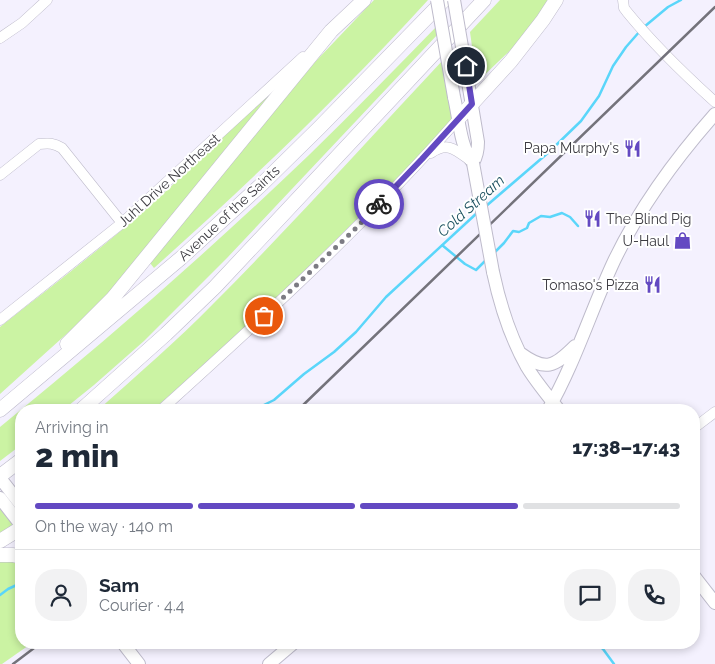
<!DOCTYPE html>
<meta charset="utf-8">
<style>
body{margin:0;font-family:Raleway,sans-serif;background:#f2f2f3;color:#1f2937;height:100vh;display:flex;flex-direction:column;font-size:19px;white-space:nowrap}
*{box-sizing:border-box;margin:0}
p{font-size:16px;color:#747a83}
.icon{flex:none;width:28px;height:28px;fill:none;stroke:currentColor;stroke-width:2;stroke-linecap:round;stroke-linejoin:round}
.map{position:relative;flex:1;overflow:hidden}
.sheet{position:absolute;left:15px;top:404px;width:685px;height:245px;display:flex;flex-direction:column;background:#fff;border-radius:20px;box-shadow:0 2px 8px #0003}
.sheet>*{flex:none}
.pin{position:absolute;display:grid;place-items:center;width:42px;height:42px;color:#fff;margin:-21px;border:2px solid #fff;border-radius:50%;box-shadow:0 1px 5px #0007}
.courier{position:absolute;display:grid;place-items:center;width:50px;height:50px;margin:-25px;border:4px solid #6349c2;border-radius:50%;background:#fff;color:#222;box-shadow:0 1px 6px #0007}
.head em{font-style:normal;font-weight:800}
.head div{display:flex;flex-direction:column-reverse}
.head{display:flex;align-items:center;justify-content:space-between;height:85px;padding:0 20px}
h1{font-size:32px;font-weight:800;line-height:38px}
.bar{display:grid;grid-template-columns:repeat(4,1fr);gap:8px 5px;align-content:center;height:60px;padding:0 20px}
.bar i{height:6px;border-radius:4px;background:#e0e1e3}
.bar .current{background:#6349c2}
.bar p{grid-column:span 4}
.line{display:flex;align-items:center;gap:12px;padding:0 20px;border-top:1px solid #e0e1e3}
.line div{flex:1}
.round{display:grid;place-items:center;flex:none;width:52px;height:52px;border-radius:20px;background:#f2f2f3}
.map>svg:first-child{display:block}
.green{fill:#cbf3a3}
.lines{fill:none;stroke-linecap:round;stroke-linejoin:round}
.stream{stroke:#5ad6fa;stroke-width:2.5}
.minor-casing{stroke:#bebbcb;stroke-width:11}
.major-casing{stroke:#bebbcb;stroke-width:14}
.highway-casing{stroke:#bebbcb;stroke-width:15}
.minor{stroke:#fff;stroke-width:10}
.major{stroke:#fff;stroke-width:12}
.highway{stroke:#fff;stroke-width:14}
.rail{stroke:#74737b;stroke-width:2.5}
.major-bridge-casing{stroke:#bebbcb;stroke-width:14;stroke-linecap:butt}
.major-bridge{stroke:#fff;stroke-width:12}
.done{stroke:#7c7b83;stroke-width:5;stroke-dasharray:0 9}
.route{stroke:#6349c2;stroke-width:6}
.labels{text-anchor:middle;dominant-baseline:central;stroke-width:4;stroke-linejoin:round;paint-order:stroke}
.poi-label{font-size:14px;fill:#3c3b41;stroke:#fff;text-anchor:end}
.street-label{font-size:14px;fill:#3c3b41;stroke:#fff}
.water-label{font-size:15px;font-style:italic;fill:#205463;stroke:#fff}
</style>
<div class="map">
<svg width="715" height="664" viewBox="0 0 715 664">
<rect width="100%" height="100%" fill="#f4f1fe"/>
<path class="green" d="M374,0H428C342,94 249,183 154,268L150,263L272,113L316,61Z
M500,0H551L521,40L477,82L470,32Z
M437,26L438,34L227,258L144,341L94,385L63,410H21V445L0,461V427C107,340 210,250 309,155C352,113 395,69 437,26Z
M443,60L453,120C403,172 353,224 301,274C253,321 203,366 153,410H98C137,375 177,341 213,304C292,225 366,142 443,60Z
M284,82L128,273L82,320L0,394V327C48,289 98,251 144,211C192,169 234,122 284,82Z
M0,507L13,525L0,534Z
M16,561L21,563V642L32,643L2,664H0V562Z"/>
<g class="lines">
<path class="stream" d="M644,27L668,7L681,0
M485,207L549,152L581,121L599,96L613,66L626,47L640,31
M442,245L465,264L476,270L486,260
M494,253L504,243L513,231L519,232L527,228L529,223L541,216L550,217L562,213L570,217L578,226
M254,410L274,400L304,374L334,352L356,332L386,297L477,213
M0,595L8,589L21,583
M594,642L603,649L614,664"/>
<defs>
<path id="minor" d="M623,0L624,8L627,12C654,45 684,74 715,102
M0,38L22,23L47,0
M431,153C448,141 456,150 471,161
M0,175L39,144C49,143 54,143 62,148L122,223
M0,320L122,223L303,57
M161,410C264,317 367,223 459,118
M694,428L715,412"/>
<path id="major" d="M454,97C459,118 460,147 473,163C477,156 478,150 478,142L468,82
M493,272C500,305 510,337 527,367C536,382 548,396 559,410
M520,353C546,372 554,367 575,346
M548,410C575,363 591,310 614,261C640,207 676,158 715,114
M0,478L21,505
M0,498L21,525
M694,576L715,603
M122,642L139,664
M269,664L295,642"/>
<path id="highway" d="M459,118L511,61L543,20L556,0
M67,344L113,298L331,31L364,0
M0,410L181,258L262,184L319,128L444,0
M81,410L166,334L215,287L484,0
M0,476L21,460
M0,541L21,528
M0,555H13L21,557"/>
</defs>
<use href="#minor" class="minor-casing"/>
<use href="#major" class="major-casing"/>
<use href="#highway" class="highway-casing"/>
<use href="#minor" class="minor"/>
<use href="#major" class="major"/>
<use href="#highway" class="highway"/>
<path class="rail" d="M298,410L715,7
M13,664L42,642"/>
<defs>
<path id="major-bridge" d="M437,0L454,97
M454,0L468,82
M473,163L493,272"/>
</defs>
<use href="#major-bridge" class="major-bridge-casing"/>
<use href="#major-bridge" class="major-bridge"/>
</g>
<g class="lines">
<path class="done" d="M264,316L354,230L379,204"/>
<path class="route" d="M379,204L422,159L472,104L466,66"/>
</g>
<defs>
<symbol id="restaurant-bare" viewBox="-9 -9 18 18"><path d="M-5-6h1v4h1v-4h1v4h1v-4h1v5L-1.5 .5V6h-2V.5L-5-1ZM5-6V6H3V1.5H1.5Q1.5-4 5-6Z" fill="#6349c2" stroke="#fff" stroke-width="2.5" paint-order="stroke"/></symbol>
<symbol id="shop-bare" viewBox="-9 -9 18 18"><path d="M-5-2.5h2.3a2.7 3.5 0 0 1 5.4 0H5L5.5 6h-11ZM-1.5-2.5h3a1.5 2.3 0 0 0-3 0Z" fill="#6349c2" stroke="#fff" stroke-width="2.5" paint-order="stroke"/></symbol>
</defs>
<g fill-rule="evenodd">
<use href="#restaurant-bare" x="620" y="136" width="25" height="25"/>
<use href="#restaurant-bare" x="580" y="206" width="25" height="25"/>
<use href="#shop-bare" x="670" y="228" width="25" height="25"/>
<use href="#restaurant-bare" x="640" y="272" width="25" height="25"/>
</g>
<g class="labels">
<g class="poi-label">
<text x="619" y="148">Papa Murphy's</text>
<text x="606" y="219" text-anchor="start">The Blind Pig</text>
<text x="669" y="241">U-Haul</text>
<text x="639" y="285">Tomaso's Pizza</text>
</g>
<g class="street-label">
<text transform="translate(169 180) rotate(-42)">Juhl Drive Northeast</text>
<text transform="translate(229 213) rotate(-43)">Avenue of the Saints</text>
</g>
<g class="water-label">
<text transform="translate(471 206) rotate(-42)">Cold Stream</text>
</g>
</g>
</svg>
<div class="pin" style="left:264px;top:316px;background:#ea580c"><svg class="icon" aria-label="bag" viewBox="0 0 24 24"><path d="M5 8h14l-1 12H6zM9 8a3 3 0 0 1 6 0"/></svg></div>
<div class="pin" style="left:466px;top:66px;background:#1f2937"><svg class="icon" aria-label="home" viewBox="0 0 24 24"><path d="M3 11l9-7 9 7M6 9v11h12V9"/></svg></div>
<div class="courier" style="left:379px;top:204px"><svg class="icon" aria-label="bike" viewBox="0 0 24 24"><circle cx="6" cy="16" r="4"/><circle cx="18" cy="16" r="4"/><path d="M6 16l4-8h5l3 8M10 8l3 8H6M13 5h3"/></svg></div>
<section class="sheet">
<div class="head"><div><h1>2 min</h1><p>Arriving in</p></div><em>17:38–17:43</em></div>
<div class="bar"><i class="current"></i><i class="current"></i><i class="current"></i><i></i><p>On the way · 140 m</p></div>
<div class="line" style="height:90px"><a class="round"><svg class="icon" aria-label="person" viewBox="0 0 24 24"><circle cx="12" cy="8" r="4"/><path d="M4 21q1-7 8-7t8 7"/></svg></a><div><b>Sam</b><p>Courier · 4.4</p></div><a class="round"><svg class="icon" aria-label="chat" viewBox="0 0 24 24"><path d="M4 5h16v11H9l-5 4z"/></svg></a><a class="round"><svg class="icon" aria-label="phone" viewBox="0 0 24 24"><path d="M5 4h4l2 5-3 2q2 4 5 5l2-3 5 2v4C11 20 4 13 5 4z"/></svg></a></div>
</section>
</div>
